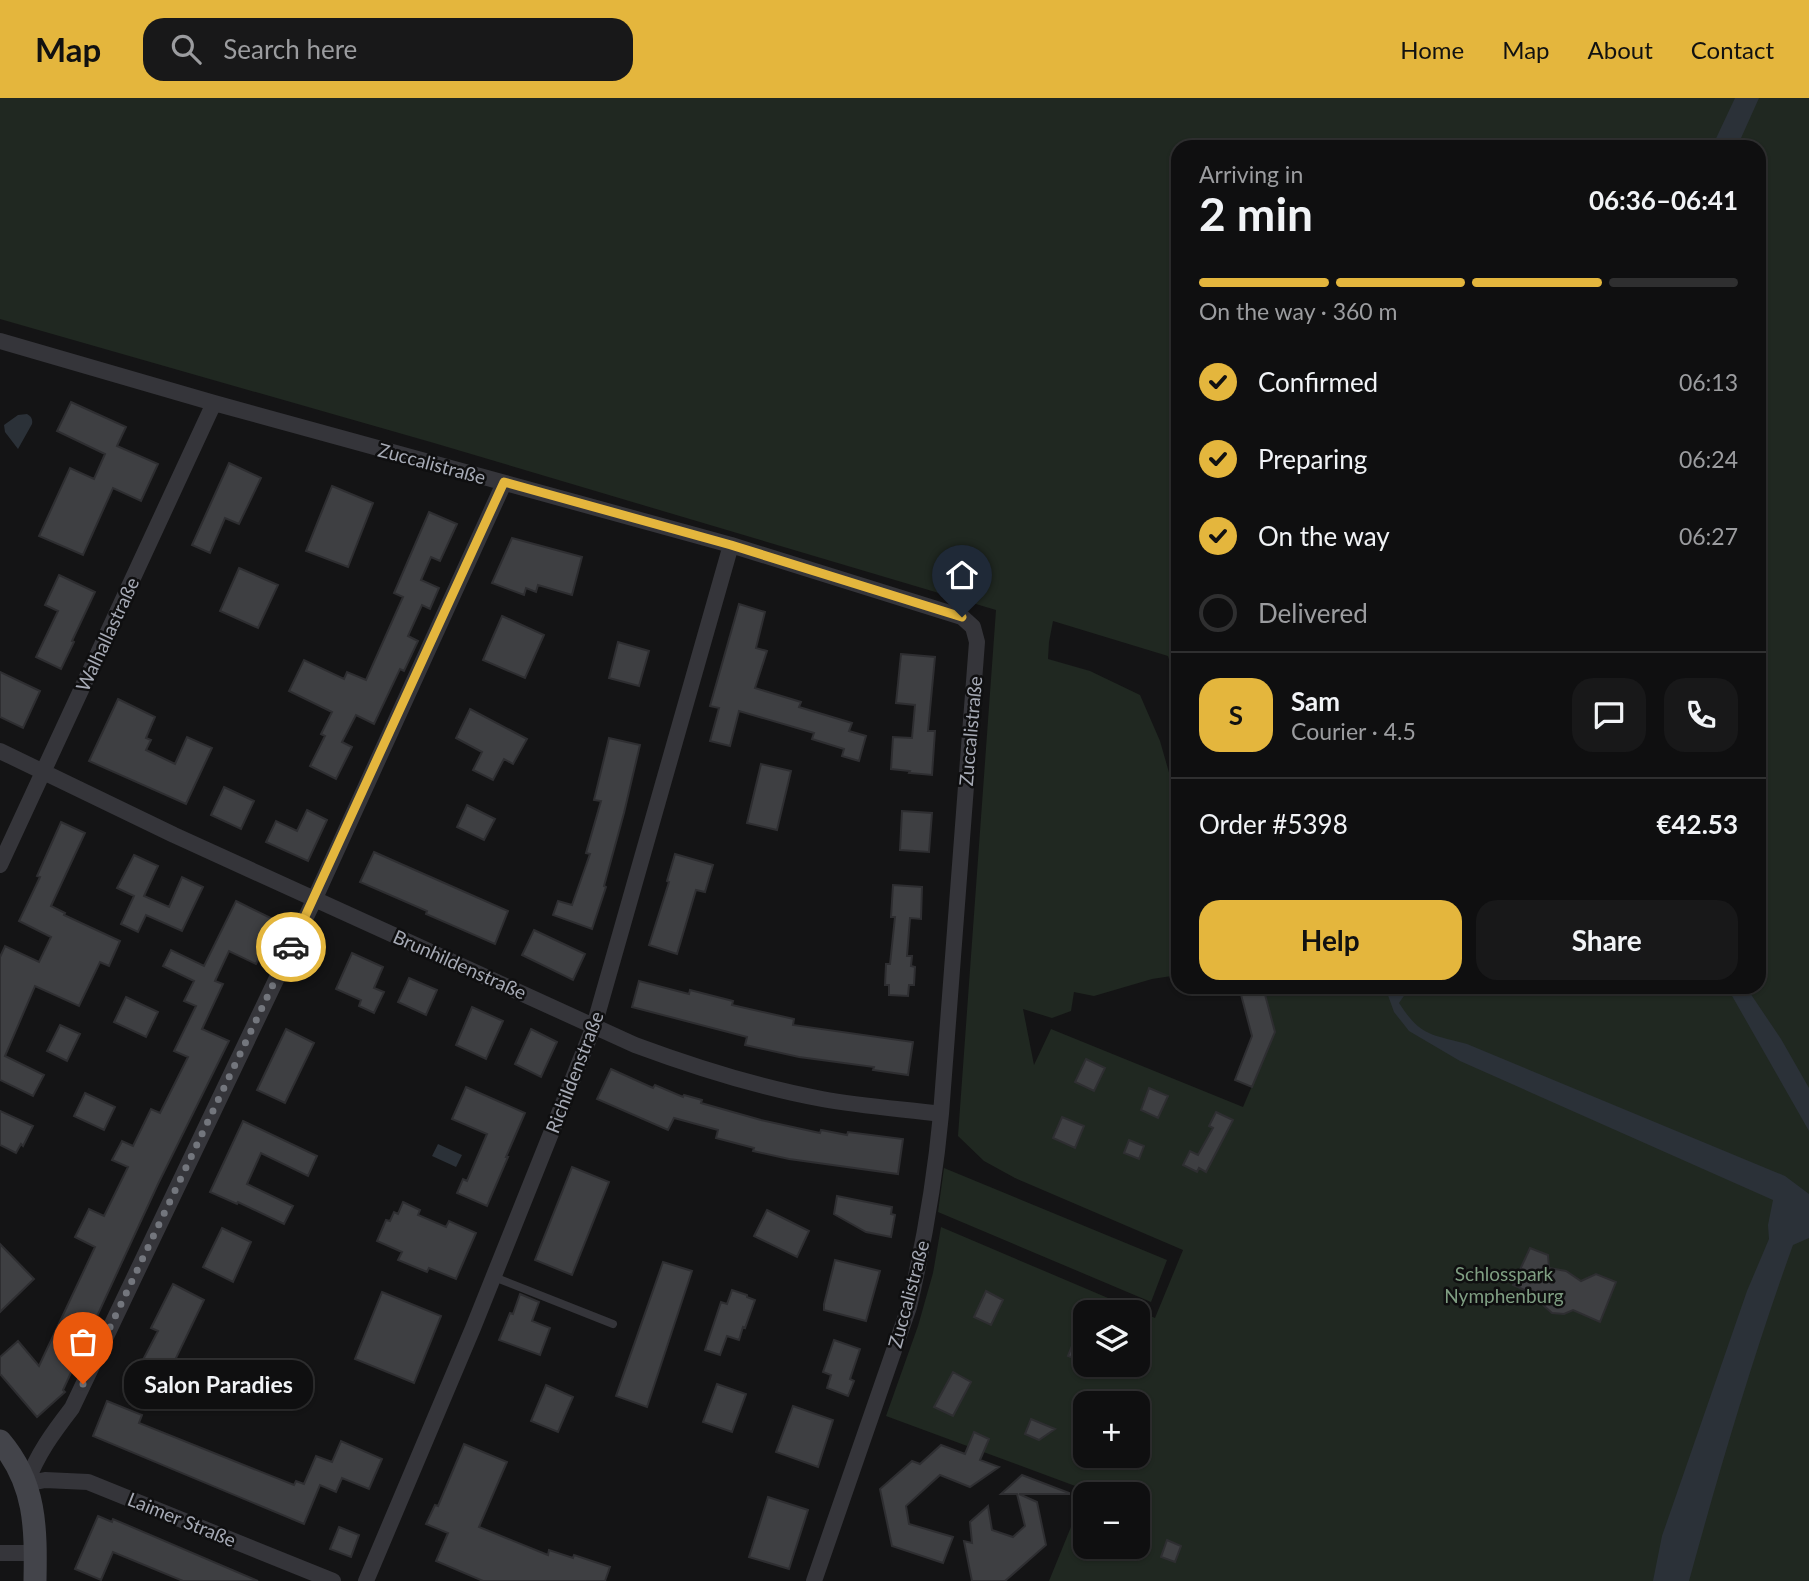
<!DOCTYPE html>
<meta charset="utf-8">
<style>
body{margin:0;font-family:Lato,sans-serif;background:#181819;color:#f1f3f6;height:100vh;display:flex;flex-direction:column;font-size:26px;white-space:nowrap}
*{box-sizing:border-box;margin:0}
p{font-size:23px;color:#9b9c9f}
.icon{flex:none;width:38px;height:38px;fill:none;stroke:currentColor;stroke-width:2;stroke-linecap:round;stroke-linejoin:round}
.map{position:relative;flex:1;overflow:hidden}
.panel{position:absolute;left:1171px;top:42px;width:595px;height:854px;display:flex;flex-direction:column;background:#0f0f10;border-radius:21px;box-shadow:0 2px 5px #0004,0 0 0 2px #2f2f30}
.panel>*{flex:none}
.buttons{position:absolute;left:1073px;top:1202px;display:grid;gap:14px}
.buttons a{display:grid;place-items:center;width:77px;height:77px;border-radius:14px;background:#0f0f10;box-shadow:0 2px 5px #0004,0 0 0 2px #2f2f30;font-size:35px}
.pin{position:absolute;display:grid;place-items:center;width:60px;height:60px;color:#fff;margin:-72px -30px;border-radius:50% 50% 50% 0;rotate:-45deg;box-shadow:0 0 7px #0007}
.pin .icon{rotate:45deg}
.courier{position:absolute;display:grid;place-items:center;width:70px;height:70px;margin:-35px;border:5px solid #e4b63d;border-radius:50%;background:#fff;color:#222;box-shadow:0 2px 9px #0007}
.bubble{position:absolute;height:49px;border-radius:21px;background:#0f0f10;box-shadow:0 2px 5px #0004,0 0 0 2px #2f2f30;font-size:23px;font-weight:700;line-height:49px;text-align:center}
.head em{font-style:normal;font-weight:700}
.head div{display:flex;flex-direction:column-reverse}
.head{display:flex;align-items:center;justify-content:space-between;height:119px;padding:0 28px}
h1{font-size:46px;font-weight:700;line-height:52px}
.bar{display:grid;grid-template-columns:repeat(4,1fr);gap:10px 7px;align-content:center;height:84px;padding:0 28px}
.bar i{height:9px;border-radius:5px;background:#2f2f30}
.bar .selected{background:#e4b63d}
.bar p{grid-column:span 4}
.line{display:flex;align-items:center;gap:18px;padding:0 28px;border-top:2px solid #2f2f30}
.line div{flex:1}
.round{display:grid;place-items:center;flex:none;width:74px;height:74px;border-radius:21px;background:#181819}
ol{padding:0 28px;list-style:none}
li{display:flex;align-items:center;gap:21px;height:77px}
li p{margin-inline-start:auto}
li .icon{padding:7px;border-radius:50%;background:#e4b63d;color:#111;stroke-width:4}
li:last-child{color:#9b9c9f}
li i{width:38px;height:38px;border:4px solid #2f2f30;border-radius:50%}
.button{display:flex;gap:14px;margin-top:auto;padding:14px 28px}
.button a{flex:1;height:80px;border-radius:21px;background:#e4b63d;color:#111;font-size:28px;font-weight:700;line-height:80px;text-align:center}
.button a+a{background:#181819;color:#f1f3f6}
header{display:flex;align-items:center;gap:42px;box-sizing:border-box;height:98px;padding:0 35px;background:#e4b63d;color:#111}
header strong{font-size:33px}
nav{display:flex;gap:38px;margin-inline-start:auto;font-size:24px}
.search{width:490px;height:63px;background:#181819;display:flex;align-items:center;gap:18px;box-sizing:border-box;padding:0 24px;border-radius:21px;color:#9b9c9f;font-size:26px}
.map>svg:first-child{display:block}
.green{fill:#202821;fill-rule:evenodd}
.water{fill:#2b3138}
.building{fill:#3e3f42;stroke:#2e2e31;stroke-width:2}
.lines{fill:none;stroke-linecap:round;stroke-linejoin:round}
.service{stroke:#35353a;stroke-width:8}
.minor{stroke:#35353a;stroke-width:16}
.secondary{stroke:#43444a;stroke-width:23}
.done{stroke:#73767d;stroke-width:7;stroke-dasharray:0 12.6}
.route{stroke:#e4b63d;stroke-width:9}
.labels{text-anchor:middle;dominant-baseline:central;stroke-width:5;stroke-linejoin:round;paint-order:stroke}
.street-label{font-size:19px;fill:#a6aab5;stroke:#0f0f10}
.park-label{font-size:19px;fill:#7f9e82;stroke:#0f0f10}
</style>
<header>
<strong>Map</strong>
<div class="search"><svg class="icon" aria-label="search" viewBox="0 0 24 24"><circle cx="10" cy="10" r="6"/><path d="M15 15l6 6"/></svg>Search here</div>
<nav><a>Home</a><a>Map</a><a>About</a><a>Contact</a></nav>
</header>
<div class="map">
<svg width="1809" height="1483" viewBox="0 0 1809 1483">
<rect width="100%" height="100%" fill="#141415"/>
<path class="green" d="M0,0H1809V1483H1049L1086,1392L886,1318L918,1228L933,1175L941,1129L1155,1220L1183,1152L1015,1080L984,1063L958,1038L996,512L434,345L0,221ZM1178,49H1759V889H1263L1275,934L1243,1009L1051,931L1034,967L1023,911L1052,920L1071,913L1074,894L1094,898L1152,881L1178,877V706L1160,643L1140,597L1090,573L1048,561L1049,544L1053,523L1168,558L1178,590ZM1085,1214H1138V1267H1085ZM1085,1306H1138V1358H1085ZM1085,1396H1138V1449H1085Z
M944,1070L1167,1162L1151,1204L938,1114Z"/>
<path class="water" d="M1735,0H1759L1737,49H1712Z
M27,316C31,318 33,321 32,326L18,351L5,334L4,327L18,317Z
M1385,889H1410L1399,905C1421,939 1431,936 1467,946L1785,1078L1809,1096V1140L1793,1147C1753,1258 1720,1370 1689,1483H1653L1662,1438L1747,1193L1769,1141L1768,1127L1773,1102L1460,963L1409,933L1394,914Z
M1727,889H1746L1781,941L1809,990V1033Z
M438,1046L462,1057L456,1069L432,1058Z"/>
<path class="building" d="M71,304L126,329L117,348L158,366L141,403L113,390L83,457L39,438L70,370L94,381L105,356L57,333Z
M229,365L261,380L239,426L225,420L210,455L192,447Z
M332,388L373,405L348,469L306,453Z
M429,414L457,426L440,463L431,459L421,482L439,490L430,511L422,507L408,538L418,543L404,573L400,571L374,626L356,617L342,644L352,649L336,681L310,668L325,638L321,636L332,614L289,593L304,562L344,581L347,574L366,582L403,499L394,495Z
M512,440L582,459L572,497L538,487L536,494L526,490L524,497L492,485Z
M239,470L278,487L258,530L220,513Z
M59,477L95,494L72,543L74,544L61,571L36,559L58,513L45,507Z
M739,506L765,514L756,550L767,553L755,590L801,604L799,609L852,625L849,633L866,638L859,663L842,658L844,651L812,641L814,635L739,613L730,648L710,643L719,610L710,608Z
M502,518L544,537L525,580L483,562Z
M618,544L649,553L639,588L609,580Z
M901,556L935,559L928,633H935L932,677L909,675L910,673L891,671L893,639L912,640L915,607L896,605Z
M0,574L40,593L23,630L0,619Z
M118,601L155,619L146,640L151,642L146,652L175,666L187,639L212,650L186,706L89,663Z
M470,611L527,641L513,666L504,661L493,682L473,672L482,654L456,640Z
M609,640L640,647L624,715L604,788L606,789L592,831L553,817L558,803L572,807L590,756L586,755L601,703L594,702Z
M761,666L791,673L777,732L747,725Z
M224,689L254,703L241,731L211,717Z
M467,707L495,721L484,742L457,729Z
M307,712L327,722L308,763L266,744L276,723L297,733Z
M902,713L932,715L929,754L900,752Z
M61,724L85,735L51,808L65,815L64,817L120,843L109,868L100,864L79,908L35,888L5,958L44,977L33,998L0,982V859L5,848L39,864L51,839L19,823L40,779L37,778Z
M374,754L508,813L495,846L426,816L427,813L360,784Z
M675,756L713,767L705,794L696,792L677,856L649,847L669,784L667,783Z
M134,757L158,768L144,798L169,809L182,779L203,789L182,833L146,817L138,834L121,826L134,798L117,790Z
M893,787L922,789L921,821L910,820L907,858H912L911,868L915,869L914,887H909L908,898L889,897V887H885L886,866H890L895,819H891Z
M236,803L283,826L272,848L266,845L256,866L229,853L215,883L223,886L202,931L229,943L158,1086L63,1292L65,1294L37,1319L0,1276V1259L18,1243L39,1268L95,1149L75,1139L89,1111L104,1118L128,1069L112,1062L122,1043L133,1048L151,1011L160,1015L188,959L174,953L196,908L184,903L194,883L163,868L171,852L204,868Z
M534,832L585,856L573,882L522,857Z
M352,855L383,869L374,890L384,894L374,915L359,908L361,902L336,891Z
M409,880L437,892L426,917L398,904Z
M639,883L689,896L690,892L733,903L732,907L794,921L793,927L913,944L908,977L873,972L874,969L799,959L745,947L747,939L632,909Z
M1239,889H1263L1275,934L1252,989L1235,982L1252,938Z
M126,899L158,914L146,939L114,924Z
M472,909L503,923L486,961L456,947Z
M60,927L80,936L67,963L47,953Z
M286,931L314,945L285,1005L257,992Z
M531,931L557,944L541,979L515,966Z
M1086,961L1105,970L1094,993L1075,984Z
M611,971L653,990L655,987L683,999L684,997L702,1002L701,1005L761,1022L820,1035L821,1032L847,1037L848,1034L903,1041L898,1076L789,1061L753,1053L754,1050L716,1040L718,1032L674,1020L668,1032L597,1001Z
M466,989L525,1015L506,1059H508L487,1108L457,1095L463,1081L467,1083L487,1036L452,1021Z
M1149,990L1168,998L1158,1020L1141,1012Z
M85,995L115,1009L104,1032L74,1018Z
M0,1013L33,1028L23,1048L21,1046L16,1055L0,1047Z
M1216,1014L1233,1022L1206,1074L1199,1070L1197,1074L1183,1067L1190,1053L1198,1057L1213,1030L1209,1028Z
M1062,1019L1084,1028L1075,1050L1053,1040Z
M243,1023L317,1058L308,1078L261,1055L247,1086L293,1108L284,1126L238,1104L237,1106L210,1094Z
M1129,1042L1144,1048L1139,1061L1124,1055Z
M572,1069L609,1084L572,1177L535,1162Z
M837,1098L892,1109L891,1116L895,1117L891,1139L866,1134L834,1116Z
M403,1104L420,1112L418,1117L446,1129L449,1123L476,1135L456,1181L429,1170L427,1174L398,1162L402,1154L377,1143L386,1122L390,1123L394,1114L398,1116Z
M767,1112L809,1133L797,1159L754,1138Z
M222,1130L251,1144L233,1184L203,1169Z
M0,1146L34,1181L0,1214Z
M1530,1150L1548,1157L1549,1170L1566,1173L1581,1183L1596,1176L1616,1184L1600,1224L1573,1212L1564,1216L1552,1215L1543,1207L1541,1199L1513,1187Z
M835,1162L880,1173L866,1223L824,1212V1206Z
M663,1164L692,1173L647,1309L616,1298Z
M173,1186L204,1202L164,1285L155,1281L151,1290L133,1281L158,1233L151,1230Z
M732,1192L747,1197V1199L755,1202L745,1230L743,1229L739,1242L727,1238L720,1257L705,1252L721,1204L727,1206Z
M986,1193L1003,1202L991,1227L974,1219Z
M382,1194L441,1218L414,1285L355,1261Z
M520,1196L539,1204L532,1223L550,1230L540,1257L499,1242L510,1215L513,1216Z
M1084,1218H1085V1264L1068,1258Z
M834,1242L860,1251L850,1281L854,1283L848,1298L827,1290L831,1277L823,1274Z
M953,1274L971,1284L953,1318L934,1309Z
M717,1286L746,1296L732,1334L703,1324Z
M546,1287L573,1299L558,1334L531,1323Z
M107,1303L142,1317L139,1325L294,1387L296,1383L304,1386L316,1358L332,1364L341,1343L382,1361L369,1391L342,1380L336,1394L320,1387L304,1426L93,1338Z
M793,1308L833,1322L818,1369L776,1354Z
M1031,1321L1055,1331L1039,1342L1025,1336Z
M974,1334L989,1341L980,1362L999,1369L970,1389L940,1377L906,1408L909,1426L953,1439L943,1465L892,1448L880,1391L912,1363L920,1366L941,1347L965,1356Z
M464,1346L507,1364L479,1429L548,1457L549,1452L573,1460L574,1457L610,1469L605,1483H483L436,1463L448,1435L426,1426L435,1407L438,1408Z
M1022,1377L1069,1395V1396H1019L1037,1404L1046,1447L1005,1483H972L964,1443L972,1445L970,1424L988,1408L992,1432L1013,1439L1025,1428L1017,1396H1001Z
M768,1399L808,1412L789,1471L749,1459Z
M98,1418L112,1424L113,1421L258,1483H183L113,1454L101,1482L75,1471Z
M339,1429L359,1437L351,1459L330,1451Z
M1167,1442L1181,1448L1175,1464L1161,1459Z"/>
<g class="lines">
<path class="service" d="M494,1179L613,1226"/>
<path class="minor" d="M0,243L214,305L731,447L962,519L973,529L977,544L941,1016C935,1081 924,1145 909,1209L814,1483
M0,653L174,737L635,947C697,970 757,989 822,1001C861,1008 901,1011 941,1016
M0,767L214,305
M26,1386C38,1355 52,1336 72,1310L315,800L504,385
M26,1386L45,1382L88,1384L333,1483
M0,1455H35
M366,1483L473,1230L594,928L731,447"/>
<path class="secondary" d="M0,1343C36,1385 36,1430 35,1483"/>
</g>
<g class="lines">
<path class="done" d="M83,1286L291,849"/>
<path class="route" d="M291,849L504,384L731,447L962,519"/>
</g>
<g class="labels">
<g class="street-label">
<text transform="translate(432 365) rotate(15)">Zuccalistraße</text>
<text transform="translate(107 536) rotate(-65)">Walhallastraße</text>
<text transform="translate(970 633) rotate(-85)">Zuccalistraße</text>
<text transform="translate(460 866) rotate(24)">Brunhildenstraße</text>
<text transform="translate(574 974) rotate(-69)">Richildenstraße</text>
<text transform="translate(908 1196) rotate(-75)">Zuccalistraße</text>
<text transform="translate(182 1421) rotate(22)">Laimer Straße</text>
</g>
<g class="park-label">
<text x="1504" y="1175">Schlosspark<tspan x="1504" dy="22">Nymphenburg</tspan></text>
</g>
</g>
</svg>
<div class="buttons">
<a><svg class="icon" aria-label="layers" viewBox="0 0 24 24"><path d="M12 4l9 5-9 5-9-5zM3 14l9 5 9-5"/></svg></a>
<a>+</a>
<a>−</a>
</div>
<div class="pin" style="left:83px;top:1286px;background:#ea580c"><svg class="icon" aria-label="bag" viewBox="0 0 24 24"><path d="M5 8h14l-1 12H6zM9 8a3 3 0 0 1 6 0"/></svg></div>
<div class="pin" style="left:962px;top:519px;background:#1f2937"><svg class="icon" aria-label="home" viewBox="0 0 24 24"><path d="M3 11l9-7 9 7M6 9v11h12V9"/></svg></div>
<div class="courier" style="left:291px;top:849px"><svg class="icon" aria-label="car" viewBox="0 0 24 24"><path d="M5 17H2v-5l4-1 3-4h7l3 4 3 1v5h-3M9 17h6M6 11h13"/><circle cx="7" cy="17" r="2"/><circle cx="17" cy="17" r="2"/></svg></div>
<div class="bubble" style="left:124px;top:1262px;width:189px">Salon Paradies</div>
<section class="panel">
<div class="head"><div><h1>2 min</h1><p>Arriving in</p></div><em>06:36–06:41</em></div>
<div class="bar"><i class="selected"></i><i class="selected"></i><i class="selected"></i><i></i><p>On the way · 360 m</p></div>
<ol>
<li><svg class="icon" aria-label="check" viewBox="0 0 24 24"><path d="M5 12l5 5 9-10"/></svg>Confirmed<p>06:13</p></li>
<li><svg class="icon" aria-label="check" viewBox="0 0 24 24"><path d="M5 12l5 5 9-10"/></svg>Preparing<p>06:24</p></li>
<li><svg class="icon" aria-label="check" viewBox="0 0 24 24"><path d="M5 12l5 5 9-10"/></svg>On the way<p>06:27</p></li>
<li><i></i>Delivered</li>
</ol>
<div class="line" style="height:126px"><b class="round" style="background:#e4b63d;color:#111">S</b><div><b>Sam</b><p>Courier · 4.5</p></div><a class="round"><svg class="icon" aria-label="chat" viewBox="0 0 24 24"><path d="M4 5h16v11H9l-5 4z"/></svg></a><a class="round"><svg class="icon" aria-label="phone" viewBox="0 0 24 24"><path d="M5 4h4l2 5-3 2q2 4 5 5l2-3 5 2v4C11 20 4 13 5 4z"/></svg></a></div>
<div class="line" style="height:91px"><div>Order #5398</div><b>€42.53</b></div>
<div class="button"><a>Help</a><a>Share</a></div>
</section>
</div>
